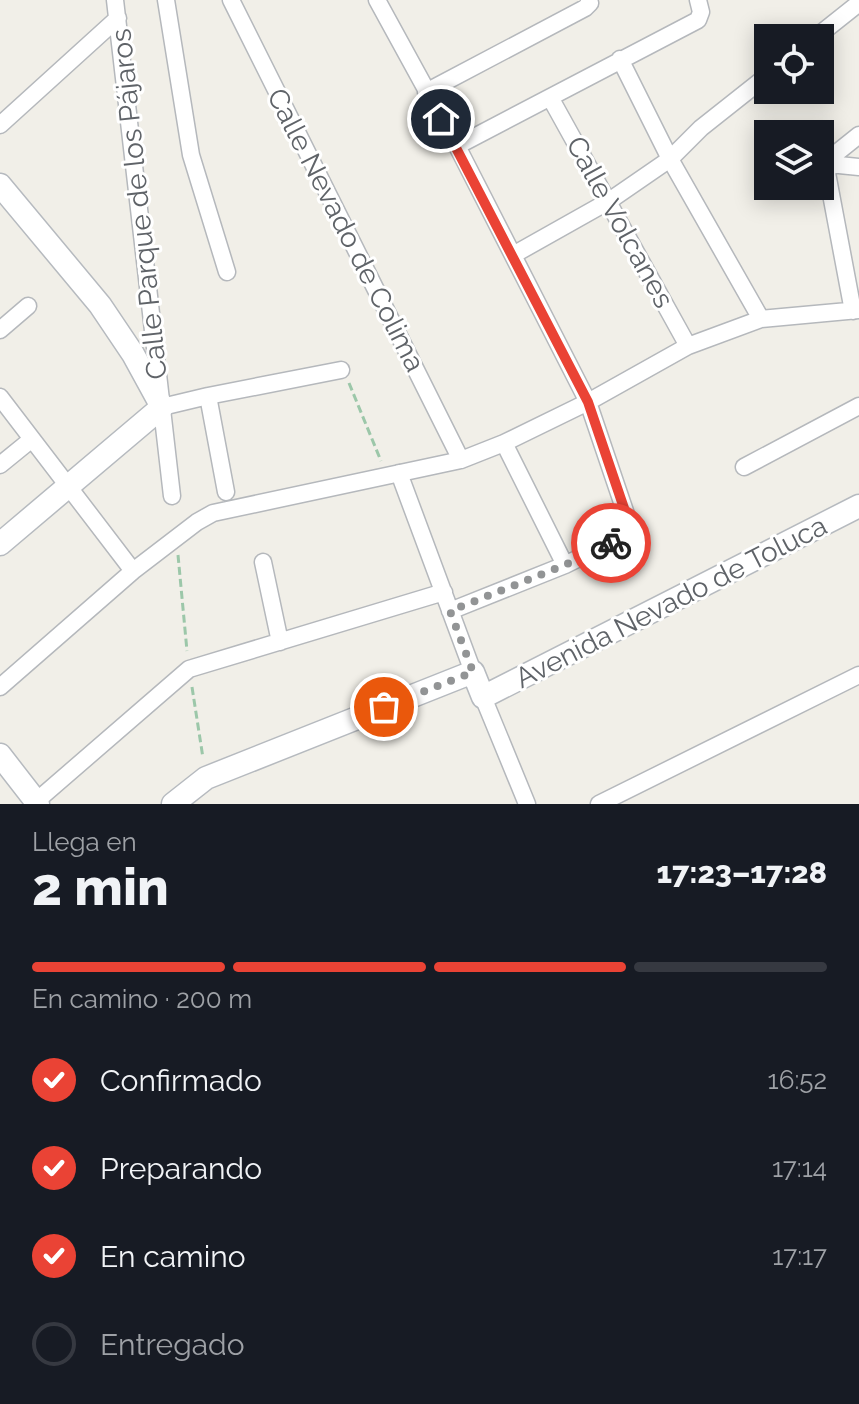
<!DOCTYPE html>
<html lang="es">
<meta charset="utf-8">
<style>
body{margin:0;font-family:Raleway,sans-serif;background:#242831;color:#f1f3f6;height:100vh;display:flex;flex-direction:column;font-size:30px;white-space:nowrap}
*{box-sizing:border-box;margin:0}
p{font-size:26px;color:#9ea1a6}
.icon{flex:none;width:44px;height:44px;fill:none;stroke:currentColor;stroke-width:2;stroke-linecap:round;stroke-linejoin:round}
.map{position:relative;height:804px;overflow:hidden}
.sheet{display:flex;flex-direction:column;background:#171b24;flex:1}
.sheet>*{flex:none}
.tools{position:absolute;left:754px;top:24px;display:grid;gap:16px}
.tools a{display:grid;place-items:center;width:80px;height:80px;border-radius:0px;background:#171b24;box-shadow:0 4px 20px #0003;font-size:40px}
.pin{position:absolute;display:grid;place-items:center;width:68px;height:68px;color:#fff;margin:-34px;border:4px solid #fff;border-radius:50%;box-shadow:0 2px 8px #0007}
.courier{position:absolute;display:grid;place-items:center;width:80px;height:80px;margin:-40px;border:6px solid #ea4335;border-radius:50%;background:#fff;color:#222;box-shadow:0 2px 10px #0007}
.overview em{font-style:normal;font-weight:800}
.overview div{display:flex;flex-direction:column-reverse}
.overview{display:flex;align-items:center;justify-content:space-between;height:136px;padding:0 32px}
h1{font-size:52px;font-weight:800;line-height:60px}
.bar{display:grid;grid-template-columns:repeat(4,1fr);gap:12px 8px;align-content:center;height:96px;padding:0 32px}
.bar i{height:10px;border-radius:6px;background:#363941}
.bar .active{background:#ea4335}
.bar p{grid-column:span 4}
ol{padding:0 32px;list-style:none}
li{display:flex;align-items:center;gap:24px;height:88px}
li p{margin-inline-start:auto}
li .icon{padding:8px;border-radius:50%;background:#ea4335;color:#fff;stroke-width:4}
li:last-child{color:#9ea1a6}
li i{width:44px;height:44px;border:4px solid #363941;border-radius:50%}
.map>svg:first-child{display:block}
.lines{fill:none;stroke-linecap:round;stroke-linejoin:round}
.street-casing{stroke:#b5b8bc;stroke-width:19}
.secondary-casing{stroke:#b6babf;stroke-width:25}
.path{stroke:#9cc7a9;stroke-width:3;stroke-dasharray:8 4;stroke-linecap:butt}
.street{stroke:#fff;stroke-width:16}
.secondary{stroke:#fff;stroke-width:22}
.done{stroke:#929495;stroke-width:8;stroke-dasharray:0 14.4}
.route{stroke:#ea4335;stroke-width:10}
.labels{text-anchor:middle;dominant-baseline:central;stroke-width:6;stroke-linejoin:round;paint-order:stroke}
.street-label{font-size:28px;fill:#5f6368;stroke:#fff}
</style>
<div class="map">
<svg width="859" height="804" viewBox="0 0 859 804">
<rect width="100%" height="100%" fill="#f1efe8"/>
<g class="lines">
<defs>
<path id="street" d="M115,0L172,496
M166,0L191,155L227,272
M231,0L461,460
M377,0L457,146L588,402L627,517L628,530L621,537L565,565L450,611
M815,38L859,3
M620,59L670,159L761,319
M426,92L585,8L590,3L589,0
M551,99L688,346
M0,125L118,18
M457,146L698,20L701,12L698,0
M829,164L859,167
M513,255L609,201L670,159L701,128L768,75
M853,311L827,173L834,155L859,135
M0,330L28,306
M208,396L226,492
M0,397L133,571
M162,407L208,396L341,370
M504,443L565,565
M0,465L32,439
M744,467L859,406
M399,473L473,672
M263,562L280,642
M0,687L133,571L197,522L213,513L461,460L504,443L588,402L688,346L761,319L859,310
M483,697L527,804
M33,804L189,669L444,592
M599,804L859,675"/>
<path id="secondary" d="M0,185L100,305L133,354L162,407L0,544
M0,755L38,804
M173,804L206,778L473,672L483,697L859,506"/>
</defs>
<use href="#street" class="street-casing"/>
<use href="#secondary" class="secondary-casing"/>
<path class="path" d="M349,383L381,461
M178,555L187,651
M192,687L203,758"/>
<use href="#street" class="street"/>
<use href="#secondary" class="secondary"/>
</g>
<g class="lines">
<path class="done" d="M384,707L473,672L450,611L565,565L611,543"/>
<path class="route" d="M441,119L588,402L627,517L628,530L611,543"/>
</g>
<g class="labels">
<g class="street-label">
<text transform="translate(139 204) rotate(-96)">Calle Parque de los Pájaros</text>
<text transform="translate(620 222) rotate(61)">Calle Volcanes</text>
<text transform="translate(346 230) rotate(63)">Calle Nevado de Colima</text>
<text transform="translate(671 602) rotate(-27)">Avenida Nevado de Toluca</text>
</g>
</g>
</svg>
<div class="tools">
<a><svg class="icon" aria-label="locate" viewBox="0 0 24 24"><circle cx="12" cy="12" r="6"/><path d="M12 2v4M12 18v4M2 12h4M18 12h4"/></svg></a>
<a><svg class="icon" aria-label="layers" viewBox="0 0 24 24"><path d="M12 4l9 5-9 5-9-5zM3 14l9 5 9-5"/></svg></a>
</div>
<div class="pin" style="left:384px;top:707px;background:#ea580c"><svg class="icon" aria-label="bag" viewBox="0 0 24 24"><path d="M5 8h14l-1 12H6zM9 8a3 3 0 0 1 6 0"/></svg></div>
<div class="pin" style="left:441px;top:119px;background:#1f2937"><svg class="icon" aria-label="home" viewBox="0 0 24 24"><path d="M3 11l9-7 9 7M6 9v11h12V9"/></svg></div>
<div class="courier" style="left:611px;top:543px"><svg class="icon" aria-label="bike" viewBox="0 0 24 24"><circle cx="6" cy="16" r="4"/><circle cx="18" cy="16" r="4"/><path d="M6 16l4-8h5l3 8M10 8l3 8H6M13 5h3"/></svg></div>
</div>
<section class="sheet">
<div class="overview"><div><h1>2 min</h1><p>Llega en</p></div><em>17:23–17:28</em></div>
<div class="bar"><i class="active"></i><i class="active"></i><i class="active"></i><i></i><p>En camino · 200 m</p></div>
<ol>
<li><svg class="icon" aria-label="check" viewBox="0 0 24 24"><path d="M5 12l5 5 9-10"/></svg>Confirmado<p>16:52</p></li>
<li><svg class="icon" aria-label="check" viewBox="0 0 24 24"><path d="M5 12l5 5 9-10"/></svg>Preparando<p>17:14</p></li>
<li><svg class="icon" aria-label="check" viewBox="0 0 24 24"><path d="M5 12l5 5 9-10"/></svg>En camino<p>17:17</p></li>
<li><i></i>Entregado</li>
</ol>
</section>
